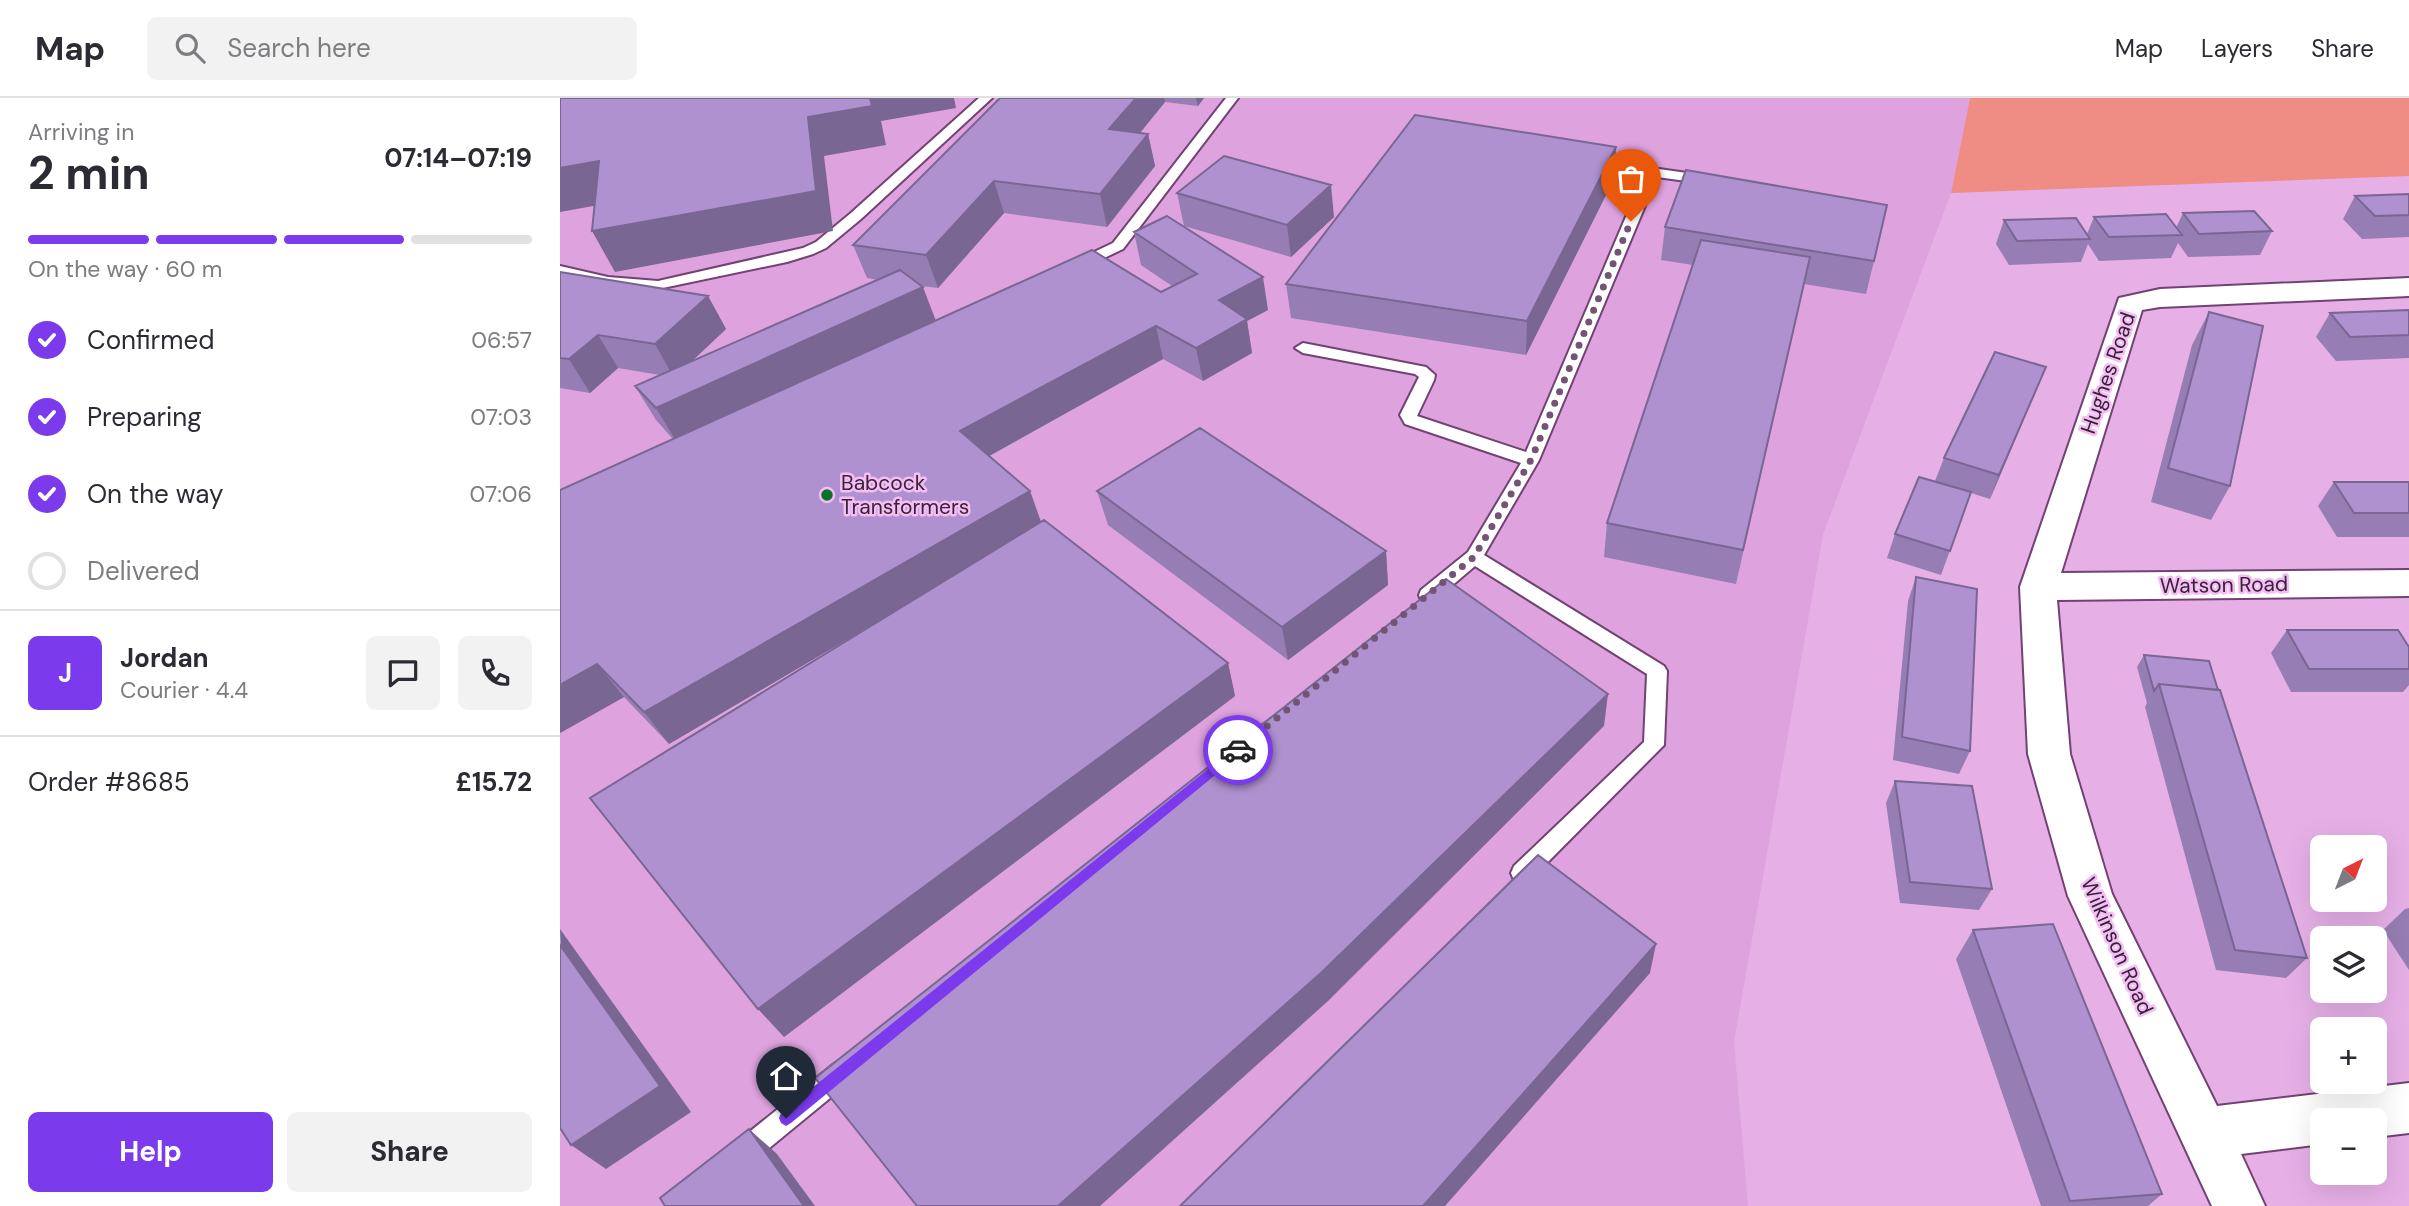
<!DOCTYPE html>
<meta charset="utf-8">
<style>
body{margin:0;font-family:"DM Sans",sans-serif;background:#f2f2f3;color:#2b2b33;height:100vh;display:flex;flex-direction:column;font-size:26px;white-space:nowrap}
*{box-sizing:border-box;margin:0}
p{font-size:23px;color:#7c7c81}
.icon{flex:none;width:38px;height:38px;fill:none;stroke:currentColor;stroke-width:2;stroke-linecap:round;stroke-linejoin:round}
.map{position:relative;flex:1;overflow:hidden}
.sheet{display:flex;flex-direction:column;background:#fff;width:560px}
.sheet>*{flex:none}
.needle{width:46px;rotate:42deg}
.controls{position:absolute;left:1750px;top:737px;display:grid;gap:14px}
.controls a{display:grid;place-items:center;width:77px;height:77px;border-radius:10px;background:#fff;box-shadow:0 7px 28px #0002;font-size:35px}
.pin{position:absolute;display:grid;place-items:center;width:60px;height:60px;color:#fff;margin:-72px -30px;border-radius:50% 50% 50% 0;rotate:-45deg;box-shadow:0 0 7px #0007}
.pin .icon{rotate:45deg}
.courier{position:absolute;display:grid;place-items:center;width:70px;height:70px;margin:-35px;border:5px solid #7c3aed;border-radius:50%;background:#fff;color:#222;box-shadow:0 2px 9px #0007}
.head em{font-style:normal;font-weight:700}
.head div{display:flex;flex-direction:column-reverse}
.head{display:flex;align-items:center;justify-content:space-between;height:119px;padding:0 28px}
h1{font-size:46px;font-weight:700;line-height:52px}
.bar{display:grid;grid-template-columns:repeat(4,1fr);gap:10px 7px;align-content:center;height:84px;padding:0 28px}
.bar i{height:9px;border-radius:5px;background:#e1e1e2}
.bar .on{background:#7c3aed}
.bar p{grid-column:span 4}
.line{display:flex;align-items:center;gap:18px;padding:0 28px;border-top:2px solid #e1e1e2}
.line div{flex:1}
.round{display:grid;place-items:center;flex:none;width:74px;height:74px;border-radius:10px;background:#f2f2f3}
ol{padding:0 28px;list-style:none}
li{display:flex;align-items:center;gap:21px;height:77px}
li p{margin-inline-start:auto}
li .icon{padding:7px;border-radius:50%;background:#7c3aed;color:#fff;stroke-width:4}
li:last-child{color:#7c7c81}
li i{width:38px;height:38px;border:4px solid #e1e1e2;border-radius:50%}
.cta{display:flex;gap:14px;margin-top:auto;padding:14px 28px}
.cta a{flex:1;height:80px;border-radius:10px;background:#7c3aed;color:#fff;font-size:28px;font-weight:700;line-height:80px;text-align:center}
.cta a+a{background:#f2f2f3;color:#2b2b33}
header{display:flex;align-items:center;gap:42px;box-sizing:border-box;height:98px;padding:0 35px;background:#fff;border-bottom:2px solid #e1e1e2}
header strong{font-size:33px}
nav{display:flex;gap:38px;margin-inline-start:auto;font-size:24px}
.search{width:490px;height:63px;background:#f2f2f3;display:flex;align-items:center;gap:18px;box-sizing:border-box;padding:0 24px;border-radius:10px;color:#7c7c81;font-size:26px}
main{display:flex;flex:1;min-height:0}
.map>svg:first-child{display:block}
.built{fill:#dea3de}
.green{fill:#ef8d84}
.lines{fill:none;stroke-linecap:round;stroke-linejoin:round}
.lane-casing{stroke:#714272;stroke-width:4}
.street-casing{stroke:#714272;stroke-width:4}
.lane{fill:#fff;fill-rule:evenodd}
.street{fill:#fff;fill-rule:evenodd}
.wall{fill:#967db3}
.shaded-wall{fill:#7a6692}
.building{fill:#af91d0;stroke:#7a6692;stroke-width:2}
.route{fill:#7c3aed}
.done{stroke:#745475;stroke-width:7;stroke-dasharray:0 12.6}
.poi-dot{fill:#077325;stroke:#f4bdf4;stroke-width:2.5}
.labels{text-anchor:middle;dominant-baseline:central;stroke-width:5;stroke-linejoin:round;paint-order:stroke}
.street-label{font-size:21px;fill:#372237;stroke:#f4bdf4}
.poi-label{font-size:21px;fill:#372237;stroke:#f4bdf4;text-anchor:start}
</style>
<header>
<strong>Map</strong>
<div class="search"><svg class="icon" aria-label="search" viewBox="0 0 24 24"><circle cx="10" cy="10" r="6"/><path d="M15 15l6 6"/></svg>Search here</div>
<nav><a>Map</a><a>Layers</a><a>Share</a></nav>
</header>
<main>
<section class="sheet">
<div class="head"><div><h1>2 min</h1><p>Arriving in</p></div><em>07:14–07:19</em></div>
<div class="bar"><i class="on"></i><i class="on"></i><i class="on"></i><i></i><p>On the way · 60 m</p></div>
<ol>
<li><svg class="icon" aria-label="check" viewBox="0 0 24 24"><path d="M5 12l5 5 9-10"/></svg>Confirmed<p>06:57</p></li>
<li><svg class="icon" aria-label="check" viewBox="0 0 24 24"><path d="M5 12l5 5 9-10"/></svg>Preparing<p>07:03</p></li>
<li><svg class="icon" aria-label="check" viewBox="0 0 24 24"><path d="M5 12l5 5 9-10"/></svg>On the way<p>07:06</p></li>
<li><i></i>Delivered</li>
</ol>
<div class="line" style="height:126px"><b class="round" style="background:#7c3aed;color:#fff">J</b><div><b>Jordan</b><p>Courier · 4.4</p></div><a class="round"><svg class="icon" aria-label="chat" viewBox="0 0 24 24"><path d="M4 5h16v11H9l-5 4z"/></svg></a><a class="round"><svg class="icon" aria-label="phone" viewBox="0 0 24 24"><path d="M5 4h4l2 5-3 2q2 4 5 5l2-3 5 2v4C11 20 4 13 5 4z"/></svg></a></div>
<div class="line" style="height:91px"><div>Order #8685</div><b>£15.72</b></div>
<div class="cta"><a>Help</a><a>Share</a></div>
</section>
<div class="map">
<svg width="1849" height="1108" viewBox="0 0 1849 1108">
<rect width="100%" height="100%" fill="#e6b0e7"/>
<path class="built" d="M0,0H1410L1391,95L1263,437L1174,944L1188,1108H0Z"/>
<path class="green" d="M1410,0H1849V78L1391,95Z"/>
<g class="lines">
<defs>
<path id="lane" d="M419,0H432L301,121L266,150L253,156L227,164L98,191L48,187L0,176V168L48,179L98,183L243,150L256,144L291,115Z
M666,0H678L563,151L521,171H511V165L553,145Z
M1092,70L1148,78L1155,82L1148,86L1097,79L979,362L924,457L1104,568L1107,573L1104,647L970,782L962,785L954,782L951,775L954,768L1084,644L1087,576L915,468L875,502H861L859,497L861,492L908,454L961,365L845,326L840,317L859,279L855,276L743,255L735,250L743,245L866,269L875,277L874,282L857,318L966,354L1085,74Z
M283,962L292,966L295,974L292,982L191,1065L182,1069L173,1065L169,1056L173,1047L274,966Z"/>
<path id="street" d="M1849,180V198L1600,209L1582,212L1501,475L1849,472V498L1497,502L1510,656L1552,796L1657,1008L1849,985V1035L1815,1039V1022H1762V1046L1681,1056L1705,1108H1652L1508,798L1468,656L1460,489L1559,200L1600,191Z"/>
</defs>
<use href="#lane" class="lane-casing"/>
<use href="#street" class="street-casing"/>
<use href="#lane" class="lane"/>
<use href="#street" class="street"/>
</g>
<path class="wall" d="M440,0H644L638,8L605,4L580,35L588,36L595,68L547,129L444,115L378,190L361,188L375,222L601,194L612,188L581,167L574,134L708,212L687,223L692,255L643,283L603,261L429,358L470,393L481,424L668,565L675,598L224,939L334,514L109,646L64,599L0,635L113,341L96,322L75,288L100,277L58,270L30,295L0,290V174L148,198L166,231L131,264L318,182L307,180L293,147Z
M1056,49L1054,81L966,257L731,220L726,186Z
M617,95L774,119L731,159L624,128Z
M1849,96V139L1802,141L1783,121L1795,98Z
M1623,115L1712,133L1700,157L1628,159L1618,145L1611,160L1539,163L1528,146L1521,164L1449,167L1436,146L1444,122L1527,136L1534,119L1616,130Z
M1105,129L1314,163L1306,196L1244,186L1176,486L1044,459L1047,425L1133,167L1101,162Z
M1849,212V260L1776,263L1756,239L1770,215Z
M1649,214L1670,388L1651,422L1591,404L1632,247Z
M1486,269L1430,401L1411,395L1381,477L1327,460L1335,436L1375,383L1384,360Z
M1774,384L1849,385V439H1777L1758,408Z
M537,393L826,453L828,487L728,562L548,427Z
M1356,479L1410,653L1399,676L1333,662L1348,503Z
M1727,532L1849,549V587L1843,594H1731L1711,555Z
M1584,557L1747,860L1726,880L1656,872L1585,609L1587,605L1577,569Z
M1335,683L1432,791L1419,812L1340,805L1326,705Z
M1849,810V872L1823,832L1845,811Z
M1413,832L1602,1096L1588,1108H1481L1396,861Z"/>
<path class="shaded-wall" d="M310,0H394L396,10L321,23L326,47L264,58L273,133L55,174L32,133L248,19Z
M576,0H604L605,4L557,63L549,31Z
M636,0H644L638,8Z
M588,36L595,68L547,129L540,96Z
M1056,49L1054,81L966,257L967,223Z
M39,63L61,103L0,114V70Z
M434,83L444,115L378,190L366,157Z
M771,87L774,119L731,159L727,127Z
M703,179L708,212L687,223L692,255L643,283L636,250L659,202Z
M363,189L376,223L116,343L96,310Z
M148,198L166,231L114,280L95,246Z
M596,228L603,261L413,367L400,333Z
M38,237L58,270L30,295L9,261Z
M1486,269L1476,292L1430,401L1439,377Z
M470,393L482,427L109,646L84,614Z
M826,453L828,487L728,562L722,529Z
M668,565L675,598L224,939L198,911Z
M37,566L64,599L0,635V587Z
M1048,596L1044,628L768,903L540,1108H498Z
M0,831L131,1014L46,1071L11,1047Z
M1096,846L1090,875L885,1108H863Z
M189,1031L217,1056L255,1108H244Z"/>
<path class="building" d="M0,0H310L312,8L248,19L256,93L32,133L39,63L0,70Z
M440,0H576L549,31L588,36L540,96L434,83L366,157L293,147Z
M855,17L1056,49L967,223L726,186Z
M664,58L771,87L727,127L617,95Z
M1126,72L1327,107L1314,163L1105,129Z
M1849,96V117L1815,118L1795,98Z
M1694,113L1712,133L1639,136L1623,115Z
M1606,116L1622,137L1549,139L1534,119Z
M607,118L703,179L659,202L687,221L636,250L596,228L400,333L470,393L84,614L37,566L0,587V392L532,152L601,194L637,176L574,134Z
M1516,120L1530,141L1457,143L1444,122Z
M1141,142L1250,159L1183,452L1047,425Z
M340,172L363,189L96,310L75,288Z
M0,174L148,198L95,246L38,237L9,261L0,260Z
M1849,212V237L1790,239L1770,215Z
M1649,214L1703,228L1670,388L1608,370Z
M1435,254L1486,269L1439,377L1384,360Z
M640,330L826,453L722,529L537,393Z
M1359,379L1411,394L1390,453L1335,436Z
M1774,384H1849V415H1794Z
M484,422L668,565L198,911L30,700Z
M1356,479L1417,491L1410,653L1342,639Z
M886,481L1048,596L762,874L498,1108H357L255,980Z
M1727,532H1838L1849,549V571H1749Z
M1584,557L1649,563L1658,592L1599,586L1594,593Z
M1599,586L1660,592L1747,860L1675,852Z
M1335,683L1412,688L1432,791L1350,784Z
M978,757L1096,846L863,1108H620Z
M1493,826L1602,1096L1510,1103L1413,832Z
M0,847L100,988L11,1047L0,1030Z
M189,1031L244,1108H105L100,1100Z"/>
<path class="route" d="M678,647L682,648V655L231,1025L226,1028L221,1025L219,1020L221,1015Z"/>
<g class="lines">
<path class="done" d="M678,652L914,459L971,362L1071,123"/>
</g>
<circle class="poi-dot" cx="267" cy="397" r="7"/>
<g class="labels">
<g class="street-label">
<text transform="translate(1548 275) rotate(-71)">Hughes Road</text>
<text transform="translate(1664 487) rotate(-1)">Watson Road</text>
<text transform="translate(1557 848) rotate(66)">Wilkinson Road</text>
</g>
<g class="poi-label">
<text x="281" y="385">Babcock<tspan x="281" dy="24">Transformers</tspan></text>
</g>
</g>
</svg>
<div class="controls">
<a><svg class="needle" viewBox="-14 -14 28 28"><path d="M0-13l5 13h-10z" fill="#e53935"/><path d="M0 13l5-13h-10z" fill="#7c7c81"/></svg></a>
<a><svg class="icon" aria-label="layers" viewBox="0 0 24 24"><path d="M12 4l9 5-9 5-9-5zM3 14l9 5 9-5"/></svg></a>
<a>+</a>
<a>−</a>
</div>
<div class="pin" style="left:1071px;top:123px;background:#ea580c"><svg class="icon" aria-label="bag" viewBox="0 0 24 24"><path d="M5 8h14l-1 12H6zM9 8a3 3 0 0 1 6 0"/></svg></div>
<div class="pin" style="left:226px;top:1020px;background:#1f2937"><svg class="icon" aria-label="home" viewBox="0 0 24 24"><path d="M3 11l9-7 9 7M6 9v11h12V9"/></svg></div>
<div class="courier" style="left:678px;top:652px"><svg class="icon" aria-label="car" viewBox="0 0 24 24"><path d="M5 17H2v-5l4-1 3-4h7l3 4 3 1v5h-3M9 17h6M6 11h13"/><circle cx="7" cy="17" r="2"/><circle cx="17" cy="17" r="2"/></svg></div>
</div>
</main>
